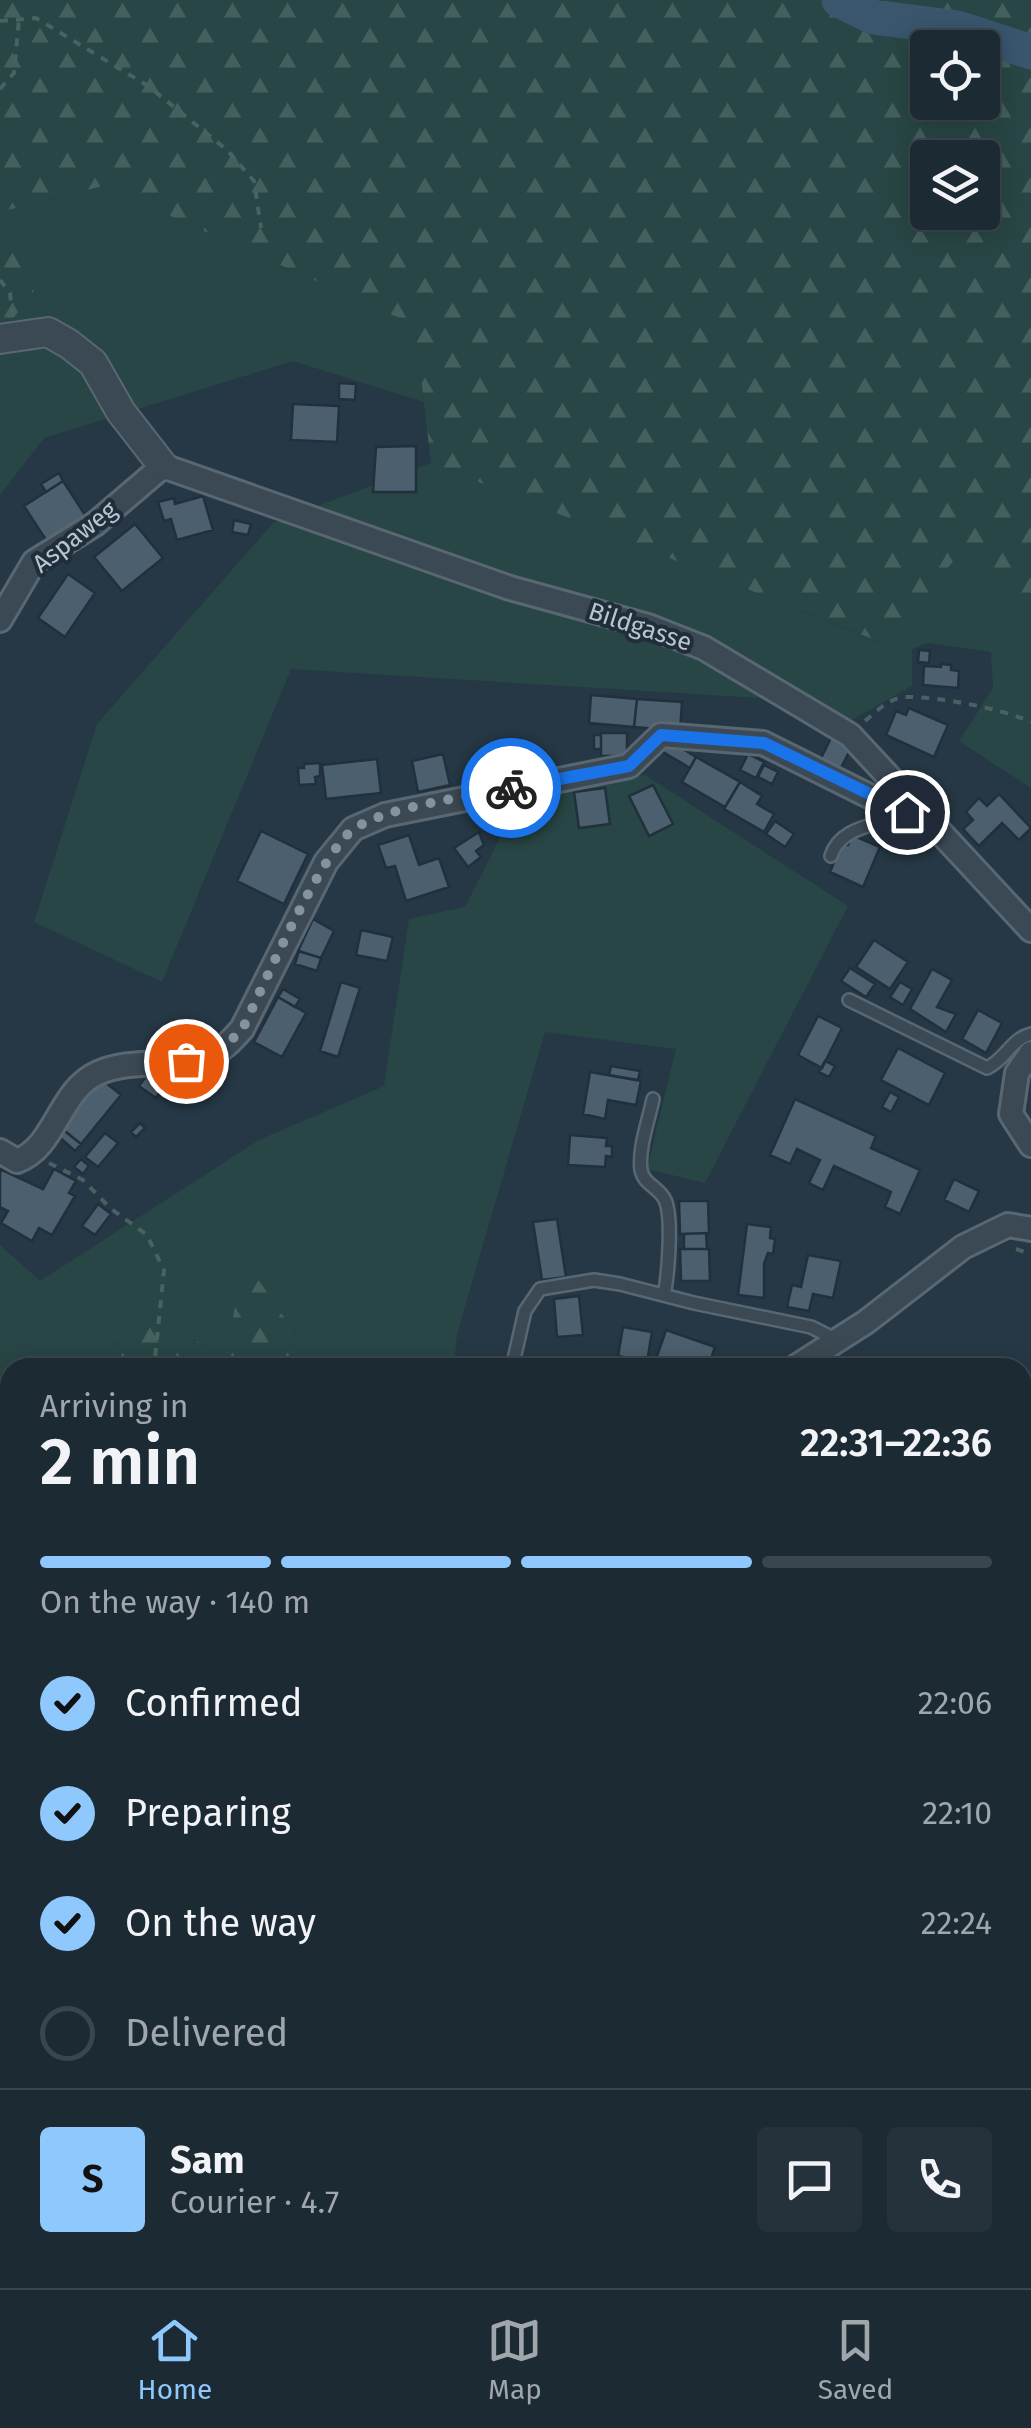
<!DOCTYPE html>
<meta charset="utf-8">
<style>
body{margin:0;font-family:"Fira Sans",sans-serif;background:#25323c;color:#f1f3f6;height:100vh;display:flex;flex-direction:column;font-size:38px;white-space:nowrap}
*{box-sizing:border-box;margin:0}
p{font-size:32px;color:#a0a7ac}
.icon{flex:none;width:55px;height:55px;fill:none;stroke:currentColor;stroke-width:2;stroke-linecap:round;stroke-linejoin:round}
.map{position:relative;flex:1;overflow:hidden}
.details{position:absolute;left:0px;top:1358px;width:1032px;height:932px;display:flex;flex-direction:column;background:#1c2a34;border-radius:30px 30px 0 0;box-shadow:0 5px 25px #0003,0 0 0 2px #3a464f}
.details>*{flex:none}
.fabs{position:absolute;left:910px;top:30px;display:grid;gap:20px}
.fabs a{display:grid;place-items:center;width:90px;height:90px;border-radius:10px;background:#1c2a34;box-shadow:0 5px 25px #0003,0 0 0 2px #3a464f;font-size:50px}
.pin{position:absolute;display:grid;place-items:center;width:85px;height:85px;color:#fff;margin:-42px;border:5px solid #fff;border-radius:50%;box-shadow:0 2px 10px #0007}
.courier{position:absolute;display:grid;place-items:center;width:100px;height:100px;margin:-50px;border:8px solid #1a73e8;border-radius:50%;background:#fff;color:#222;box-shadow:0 2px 12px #0007}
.head em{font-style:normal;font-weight:600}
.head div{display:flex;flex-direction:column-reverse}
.head{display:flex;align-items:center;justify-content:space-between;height:170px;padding:0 40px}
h1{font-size:65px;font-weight:600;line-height:75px}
.bar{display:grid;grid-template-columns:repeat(4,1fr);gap:15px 10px;align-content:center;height:120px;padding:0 40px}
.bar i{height:12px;border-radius:8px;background:#3a464f}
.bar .selected{background:#8ec8fd}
.bar p{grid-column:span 4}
.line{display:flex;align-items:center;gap:25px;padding:0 40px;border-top:2px solid #3a464f}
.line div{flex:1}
.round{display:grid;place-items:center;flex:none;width:105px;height:105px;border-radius:10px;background:#25323c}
ol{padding:0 40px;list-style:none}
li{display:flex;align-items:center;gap:30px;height:110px}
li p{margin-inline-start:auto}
li .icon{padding:10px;border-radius:50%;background:#8ec8fd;color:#111;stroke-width:4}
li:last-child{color:#a0a7ac}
li i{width:55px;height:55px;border:5px solid #3a464f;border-radius:50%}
.menu{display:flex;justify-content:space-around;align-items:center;height:140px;border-top:2px solid #3a464f;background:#1c2a34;font-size:28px;color:#a0a7ac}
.menu a{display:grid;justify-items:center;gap:5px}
.menu .selected{color:#8ec8fd}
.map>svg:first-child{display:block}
.green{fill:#284645}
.forest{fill:url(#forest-firs);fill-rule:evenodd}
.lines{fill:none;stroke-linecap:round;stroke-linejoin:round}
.river{stroke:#39566d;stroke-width:35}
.building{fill:#4c5f6e;stroke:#21303c;stroke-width:2.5}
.service-casing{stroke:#596772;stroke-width:16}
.minor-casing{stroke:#596772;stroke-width:28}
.tertiary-casing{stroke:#596772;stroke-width:32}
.path{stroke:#476261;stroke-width:4;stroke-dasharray:8 8;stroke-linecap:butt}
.service{stroke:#3b4954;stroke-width:11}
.minor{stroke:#3b4954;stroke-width:22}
.tertiary{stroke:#3b4954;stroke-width:28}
.done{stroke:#85939e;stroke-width:10;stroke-dasharray:0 18}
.route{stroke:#1a73e8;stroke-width:12}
.labels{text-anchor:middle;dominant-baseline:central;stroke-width:8;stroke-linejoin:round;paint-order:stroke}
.street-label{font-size:25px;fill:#b8c4ce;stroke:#1f2e3a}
</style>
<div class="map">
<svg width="1031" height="2288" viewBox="0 0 1031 2288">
<defs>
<pattern id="forest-firs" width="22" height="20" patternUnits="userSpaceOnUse" patternTransform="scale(2.5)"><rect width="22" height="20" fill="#284645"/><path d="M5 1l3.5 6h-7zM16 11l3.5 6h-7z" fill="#455f5f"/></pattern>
</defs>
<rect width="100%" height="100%" fill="#263845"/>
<path class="green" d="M103,186L415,325L424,402L293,361L44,438L0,495V336L34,291L0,229V212Z
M431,463L884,644L960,553L1031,623V788L959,741L993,688L991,652L928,643L912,649V686L850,721L810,701L291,669L162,982L34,922L97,724L273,523Z
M645,775L848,906L705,1183L647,1169L676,1049L545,1032L457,1334L454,1367H289L298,1336L244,1261L225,1360L157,1316L86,1367L10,1368V1619L0,1661V1245L40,1281L259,1140L384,1086L409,919L465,907L521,796Z
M1031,1809V2288H939L928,2280H1022V1813Z
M0,2146L10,2148V2280H102L89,2288H0Z
M162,2280H375L374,2288H166Z
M624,2280H703L717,2284L718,2288H623Z"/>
<path class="forest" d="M0,0H1031V623L960,553L885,644L431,463L415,325L103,186L0,212ZM928,48H982V102H928ZM928,158H982V212H928Z
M0,229L34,291L0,336Z
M244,1259L298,1337L289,1367H86L157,1316L225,1359Z
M10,1619V2148L0,2146V1661Z
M102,2280H162L166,2288H89Z"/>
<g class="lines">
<path class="river" d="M839,0L873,17L958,28L1031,52"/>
</g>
<path class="building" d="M339,383L356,384L355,400L339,399Z
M293,404L339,406L337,442L291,440Z
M416,446V492H373L376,447Z
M59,473L63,481L46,492L41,484Z
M63,481L87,518L48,543L24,506Z
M203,496L213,530L177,540L171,519L164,521L158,502L174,498L175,504Z
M234,520L251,524L248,535L232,532Z
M135,524L163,558L122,591L94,557Z
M68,574L95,593L65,637L38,618Z
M919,650L930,651L929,663L918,662Z
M941,664L951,665V670L959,671L958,688L923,685L924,666L941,667Z
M591,695L637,699L634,727L589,723Z
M637,699L682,702L680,731L634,727Z
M909,708L948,725L934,757L886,735L896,711L906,715Z
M601,733H627V756H601Z
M594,735H601V749H594Z
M832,736L852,746L840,770L820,760Z
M670,741L696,757L690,768L663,752L661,748Z
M443,754L450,785L418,792L412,761Z
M748,754L764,762L756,778L740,770Z
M696,757L740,782L725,807L682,782Z
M377,759L381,793L326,799L322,765Z
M320,763V776L315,777L316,784L299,785L298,768H304V764Z
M764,765L778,772L772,784L758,777Z
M740,782L762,796L757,804L774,814L764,832L724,809Z
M653,785L673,824L649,836L629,796Z
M605,788L610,824L579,828L574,792Z
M999,794L1031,828L1019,840L1002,823L979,846L963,829L973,820L966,812L979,798L987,806Z
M775,821L794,834L785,847L766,834Z
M261,831L308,854L284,904L237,881Z
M479,832L484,845L476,851L481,857L468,867L454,848Z
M409,835L419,865L439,858L449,887L406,901L395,866L386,868L378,845Z
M852,835L880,847L863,887L830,872L842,843L848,845Z
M313,919L334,931L321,958L298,951Z
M361,930L393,937L387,961L356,955Z
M874,940L908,962L890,989L856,967Z
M299,951L321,958L317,971L295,964Z
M850,968L875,984L866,997L841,981Z
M932,969L952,980L937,1007L956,1014L946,1032L910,1009Z
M341,982L360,988L338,1057L320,1051Z
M900,982L912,989L903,1005L890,997Z
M283,989L300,999L295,1007L278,997Z
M278,997L306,1013L282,1057L254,1042Z
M978,1010L1002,1023L986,1053L962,1039Z
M818,1016L842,1028L822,1068L798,1055Z
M898,1048L945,1073L929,1105L881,1080Z
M825,1061L835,1066L829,1077L819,1072Z
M611,1066L640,1071L638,1080L609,1075Z
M149,1072L166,1083L156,1098L139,1086Z
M590,1072L641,1081L636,1105L608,1100L605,1119L583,1114Z
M100,1078L121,1095L81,1144L60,1127Z
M890,1092L899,1097L891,1112L882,1107Z
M795,1099L876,1136L871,1148L920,1170L900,1214L885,1207L891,1192L834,1166L823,1190L809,1183L820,1160L797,1149L790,1164L770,1155Z
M140,1123L145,1128L136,1137L131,1132Z
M62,1129L81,1144L75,1151L57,1135Z
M105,1133L118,1143L98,1167L85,1157Z
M570,1135L607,1138L606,1146H612V1157L606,1156L605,1167L568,1165Z
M81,1159L89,1166L83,1174L74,1167Z
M0,1169L43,1189L54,1169L76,1181L69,1193L75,1196L52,1235L39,1228L32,1241L1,1223L8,1211L0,1207Z
M954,1179L979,1191L969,1212L944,1200Z
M679,1201H708L709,1233L680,1234Z
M98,1204L111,1214L95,1235L82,1226Z
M557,1219L566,1277L542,1280L533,1222Z
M747,1224L771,1227L770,1238L775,1239L773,1254L768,1253L764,1264V1298L738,1295Z
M706,1233L707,1249H684V1234Z
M680,1249H709L710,1281H681Z
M808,1255L841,1261L833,1298L813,1294L809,1311L787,1307L792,1285L801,1287Z
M579,1296L583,1335L557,1337L554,1299Z
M623,1327L652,1332L647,1362L618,1356Z
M666,1330L715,1347L708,1368L654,1365Z
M569,1357L580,1362L578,1368H565Z
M1031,1460V1495L1022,1490V1474Z
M1031,1631V1658L1022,1652V1644Z
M431,2280H465V2285L475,2288H430Z
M566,2280H585V2288H566Z"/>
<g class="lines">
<defs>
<path id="service" d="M831,856C840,826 877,826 903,814
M849,1000L987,1068C1006,1059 1011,1039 1031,1034
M653,1099C649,1119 638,1149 641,1170C644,1185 659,1187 665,1200C673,1217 668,1276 664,1295
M512,1368L525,1311L540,1289L594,1280L620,1284L694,1303L811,1327L837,1340"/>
<path id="minor" d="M0,620L34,562L95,524L163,466L510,588L648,626L704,648L850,735L1031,930
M1031,1053L1017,1073L1011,1114L1031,1145
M0,1151L17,1161C56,1147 59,1090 98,1073C136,1056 182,1071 219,1050C228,1046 235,1036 242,1029L326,862L353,829L385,815L629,766L661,735L763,743L897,810L929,818
M794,1368L866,1322L963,1247L1008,1225L1031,1229
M1022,1602L1031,1588
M1022,1769L1031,1763
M1022,2140L1031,2132
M599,2288L600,2280"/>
<path id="tertiary" d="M0,339L48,332L69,344L93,363L121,412L163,466"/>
</defs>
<use href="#service" class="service-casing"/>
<use href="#minor" class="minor-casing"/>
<use href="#tertiary" class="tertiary-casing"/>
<path class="path" d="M0,21L36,18L148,86L227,150L254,181L261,228
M0,89L14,73L19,19
M0,280L10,293L12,312
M865,721C877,711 889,698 905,697C937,696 1003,709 1031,722
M49,1163L83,1180L110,1208L147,1235L164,1270L154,1368
M1016,1249L1031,1254"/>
<use href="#service" class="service"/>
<use href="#minor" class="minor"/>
<use href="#tertiary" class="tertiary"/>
</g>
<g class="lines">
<path class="done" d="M186,1061L220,1050L242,1030C262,989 322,850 354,829C388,806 469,797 511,788"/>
<path class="route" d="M511,788L629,766L661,735L764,743L907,812"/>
</g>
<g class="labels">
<g class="street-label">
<text transform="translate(75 537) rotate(-38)">Aspaweg</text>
<text transform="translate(640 627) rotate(18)">Bildgasse</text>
</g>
</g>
</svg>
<div class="fabs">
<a><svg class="icon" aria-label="locate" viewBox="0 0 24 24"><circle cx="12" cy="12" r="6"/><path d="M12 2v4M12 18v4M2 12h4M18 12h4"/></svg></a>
<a><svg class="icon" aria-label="layers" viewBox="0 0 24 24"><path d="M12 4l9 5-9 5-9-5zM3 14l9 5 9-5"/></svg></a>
</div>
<div class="pin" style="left:186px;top:1061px;background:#ea580c"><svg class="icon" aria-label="bag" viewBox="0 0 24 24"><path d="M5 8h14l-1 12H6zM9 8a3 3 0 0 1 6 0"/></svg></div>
<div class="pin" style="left:907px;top:812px;background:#1f2937"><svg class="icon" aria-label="home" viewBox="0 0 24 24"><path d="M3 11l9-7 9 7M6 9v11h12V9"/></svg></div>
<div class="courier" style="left:511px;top:788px"><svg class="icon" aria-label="bike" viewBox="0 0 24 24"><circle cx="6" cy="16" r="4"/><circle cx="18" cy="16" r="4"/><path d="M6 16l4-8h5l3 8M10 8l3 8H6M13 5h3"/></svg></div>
<section class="details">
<div class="head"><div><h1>2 min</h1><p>Arriving in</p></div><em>22:31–22:36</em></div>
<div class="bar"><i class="selected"></i><i class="selected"></i><i class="selected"></i><i></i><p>On the way · 140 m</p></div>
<ol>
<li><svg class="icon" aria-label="check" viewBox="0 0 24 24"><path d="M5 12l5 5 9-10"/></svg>Confirmed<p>22:06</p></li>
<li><svg class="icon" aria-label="check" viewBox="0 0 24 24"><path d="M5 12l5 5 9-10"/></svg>Preparing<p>22:10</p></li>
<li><svg class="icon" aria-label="check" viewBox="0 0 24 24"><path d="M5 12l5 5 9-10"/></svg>On the way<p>22:24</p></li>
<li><i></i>Delivered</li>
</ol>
<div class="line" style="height:180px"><b class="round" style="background:#8ec8fd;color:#111">S</b><div><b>Sam</b><p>Courier · 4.7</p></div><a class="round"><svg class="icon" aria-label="chat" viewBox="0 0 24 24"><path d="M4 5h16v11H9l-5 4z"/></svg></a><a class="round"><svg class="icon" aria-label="phone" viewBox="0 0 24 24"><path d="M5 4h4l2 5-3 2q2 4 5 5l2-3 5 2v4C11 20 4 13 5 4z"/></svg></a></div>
</section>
</div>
<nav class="menu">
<a class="selected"><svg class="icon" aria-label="home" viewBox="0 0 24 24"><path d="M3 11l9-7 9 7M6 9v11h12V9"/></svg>Home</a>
<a><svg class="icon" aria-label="map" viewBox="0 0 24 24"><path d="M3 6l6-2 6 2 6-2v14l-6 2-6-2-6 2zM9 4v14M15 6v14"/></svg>Map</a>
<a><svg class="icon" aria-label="saved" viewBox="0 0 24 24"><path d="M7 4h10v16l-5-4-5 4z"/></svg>Saved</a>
</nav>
